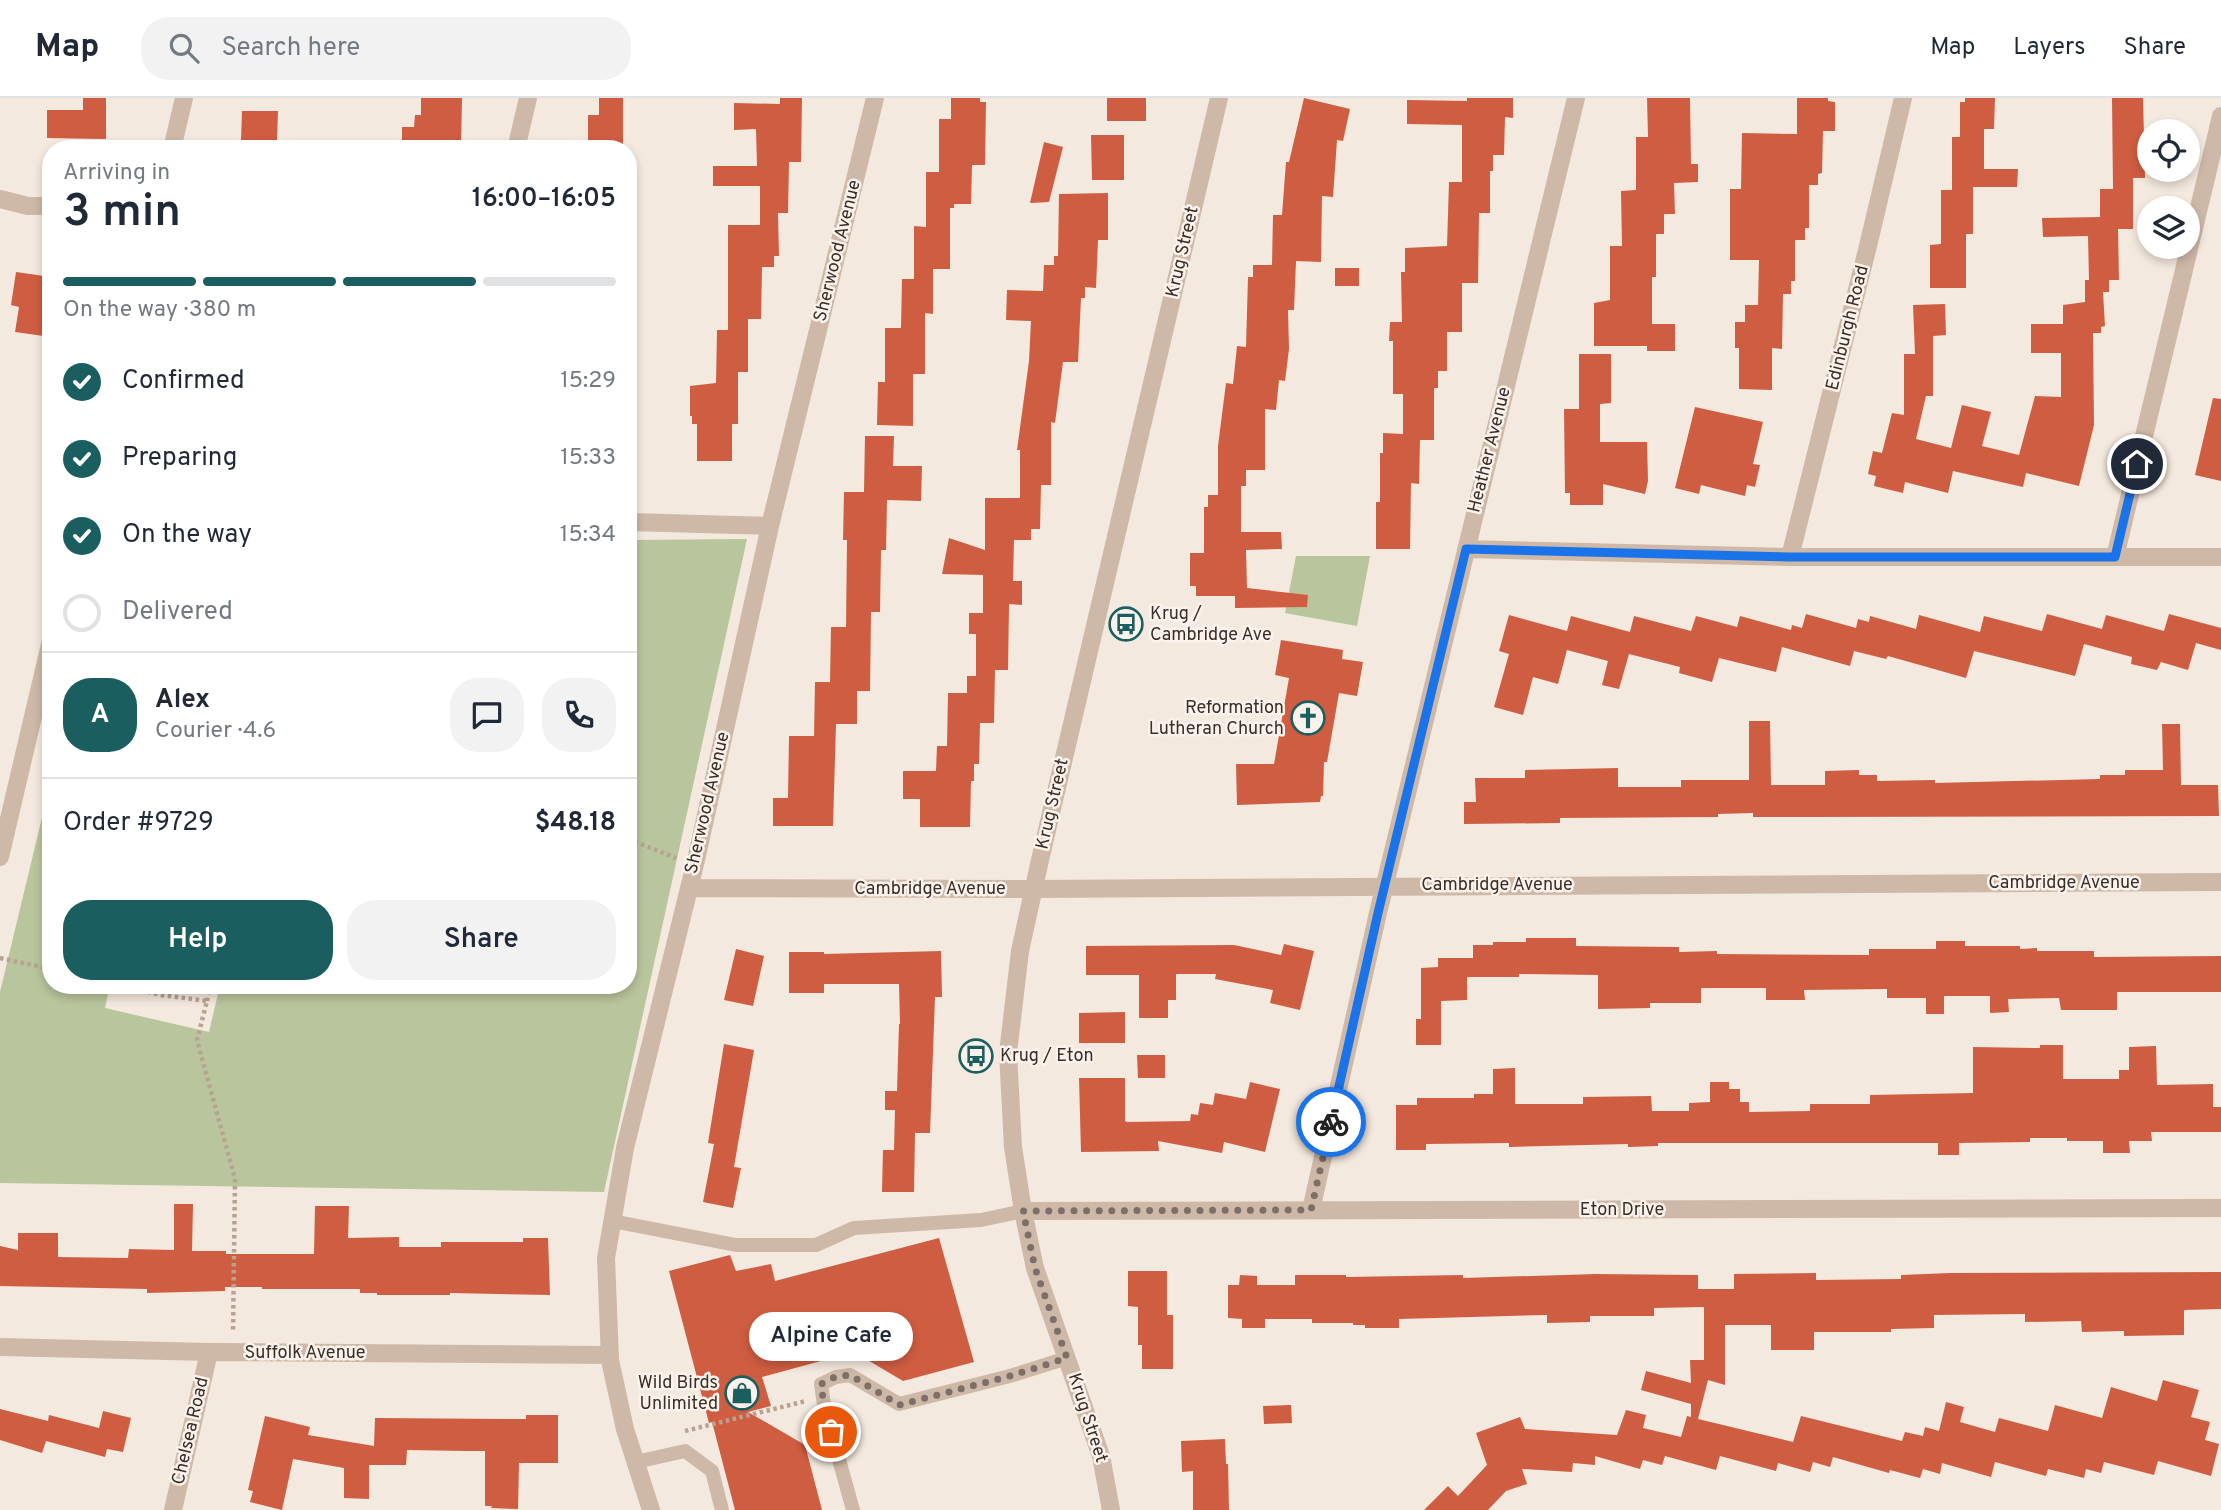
<!DOCTYPE html>
<meta charset="utf-8">
<style>
body{margin:0;font-family:Overpass,sans-serif;background:#f2f2f3;color:#1f2937;height:100vh;display:flex;flex-direction:column;font-size:26px;white-space:nowrap}
*{box-sizing:border-box;margin:0}
p{font-size:23px;color:#747a83}
.icon{flex:none;width:38px;height:38px;fill:none;stroke:currentColor;stroke-width:2;stroke-linecap:round;stroke-linejoin:round}
.map{position:relative;flex:1;overflow:hidden}
.drawer{position:absolute;left:42px;top:42px;width:595px;height:854px;display:flex;flex-direction:column;background:#fff;border-radius:28px;box-shadow:0 4px 10px #0003}
.drawer>*{flex:none}
.controls{position:absolute;left:2137px;top:21px;display:grid;gap:14px}
.controls a{display:grid;place-items:center;width:63px;height:63px;border-radius:50%;background:#fff;box-shadow:0 4px 10px #0003;font-size:35px}
.pin{position:absolute;display:grid;place-items:center;width:60px;height:60px;color:#fff;margin:-30px;border:4px solid #fff;border-radius:50%;box-shadow:0 2px 7px #0007}
.courier{position:absolute;display:grid;place-items:center;width:70px;height:70px;margin:-35px;border:5px solid #1a73e8;border-radius:50%;background:#fff;color:#222;box-shadow:0 2px 9px #0007}
.bubble{position:absolute;height:49px;border-radius:24px;background:#fff;box-shadow:0 4px 10px #0003;font-size:23px;font-weight:600;line-height:49px;text-align:center}
.headline em{font-style:normal;font-weight:600}
.headline div{display:flex;flex-direction:column-reverse}
.headline{display:flex;align-items:center;justify-content:space-between;height:119px;padding:0 21px}
h1{font-size:46px;font-weight:600;line-height:52px}
.bar{display:grid;grid-template-columns:repeat(4,1fr);gap:10px 7px;align-content:center;height:84px;padding:0 21px}
.bar i{height:9px;border-radius:5px;background:#e0e1e3}
.bar .current{background:#1b5e5f}
.bar p{grid-column:span 4}
.line{display:flex;align-items:center;gap:18px;padding:0 21px;border-top:2px solid #e0e1e3}
.line div{flex:1}
.round{display:grid;place-items:center;flex:none;width:74px;height:74px;border-radius:28px;background:#f2f2f3}
ol{padding:0 21px;list-style:none}
li{display:flex;align-items:center;gap:21px;height:77px}
li p{margin-inline-start:auto}
li .icon{padding:7px;border-radius:50%;background:#1b5e5f;color:#fff;stroke-width:4}
li:last-child{color:#747a83}
li i{width:38px;height:38px;border:4px solid #e0e1e3;border-radius:50%}
.primary-button{display:flex;gap:14px;margin-top:auto;padding:14px 21px}
.primary-button a{flex:1;height:80px;border-radius:28px;background:#1b5e5f;color:#fff;font-size:28px;font-weight:600;line-height:80px;text-align:center}
.primary-button a+a{background:#f2f2f3;color:#1f2937}
header{display:flex;align-items:center;gap:42px;box-sizing:border-box;height:98px;padding:0 35px;background:#fff;border-bottom:2px solid #e0e1e3}
header strong{font-size:33px}
nav{display:flex;gap:38px;margin-inline-start:auto;font-size:24px}
.search{width:490px;height:63px;background:#f2f2f3;display:flex;align-items:center;gap:18px;box-sizing:border-box;padding:0 24px;border-radius:28px;color:#747a83;font-size:26px}
.map>svg:first-child{display:block}
.green{fill:#b9c59c}
.building{fill:#cf5d41}
.lines{fill:none;stroke-linecap:round;stroke-linejoin:round}
.path{stroke:#baa292;stroke-width:4.5;stroke-dasharray:3.5 3.5;stroke-linecap:butt}
.service{stroke:#ceb8a8;stroke-width:14}
.minor{stroke:#ceb8a8;stroke-width:18}
.tertiary{stroke:#ceb8a8;stroke-width:18}
.done{stroke:#7b6f68;stroke-width:7;stroke-dasharray:0 12.6}
.route{stroke:#1a73e8;stroke-width:9}
.labels{text-anchor:middle;dominant-baseline:central;stroke-width:5;stroke-linejoin:round;paint-order:stroke}
.street-label{font-size:18px;fill:#3a2e29;stroke:#fbf3eb}
.poi-label{font-size:18px;fill:#3a2e29;stroke:#fbf3eb;text-anchor:start}
</style>
<header>
<strong>Map</strong>
<div class="search"><svg class="icon" aria-label="search" viewBox="0 0 24 24"><circle cx="10" cy="10" r="6"/><path d="M15 15l6 6"/></svg>Search here</div>
<nav><a>Map</a><a>Layers</a><a>Share</a></nav>
</header>
<div class="map">
<svg width="2221" height="1412" viewBox="0 0 2221 1412">
<rect width="100%" height="100%" fill="#f4e9de"/>
<path class="green" d="M747,441L604,1094L0,1085V894L51,682V887H110L105,910L209,934L220,887H628V442Z
M1296,458H1370L1357,528L1285,515Z"/>
<path class="building" d="M83,0H106V41L47,40V12H83Z
M421,0H462L461,49L402,51V29H414L415,17H421Z
M599,0H623V51H598V46L588,47V17H599Z
M780,0H802L801,64H789L788,115H778L779,158H774V169H762L761,221H748V274H738V326H732V363H697V326H692V318H690V288L716,285L717,232H728V127H760V88H713V68H757L756,31L734,32V5L780,6Z
M951,0H980V4H986L985,67H972L971,106H954V110H950V171H933V216L925,215V276H913V328L877,327L878,284H885V230H901L902,181H914V128L926,129V74H939V21H951Z
M1107,0H1146V23H1107Z
M1304,0L1350,11L1343,43L1337,42L1333,99L1322,98L1321,164L1296,163L1294,212H1288L1289,251L1285,283L1279,282L1276,312L1265,311V372H1246V388H1241V434H1281L1282,451L1246,452L1247,490L1308,497L1307,509L1235,510V498H1196V488H1190V455H1204V409H1208V397H1218V348L1226,285L1233,286L1237,248L1246,249L1248,179H1253V167H1272L1273,117H1282L1286,64H1289Z
M1467,0H1513V20L1505,19L1504,57H1493V73H1490V115H1479L1478,185H1462V234H1447V273H1438V290H1434V342H1420L1419,386L1411,385L1410,451H1376V404H1380V355H1383V335L1403,336V296H1393V243H1389L1390,224H1402L1401,174H1405V150L1447,148L1449,84H1462V27L1407,26V2L1467,3Z
M1647,0H1690L1691,66H1698V84L1674,85L1675,116H1664V136H1656V179H1652V226H1675V253H1647V248H1594V205L1610,202V148H1622L1621,93L1636,92V39H1648Z
M1797,0H1828V3L1835,4V33H1823L1822,75L1818,76V87H1809V130H1805V142H1795V183H1791V196H1783L1782,251L1772,250V292L1739,291V250H1735V224H1745V207H1758L1759,162H1730V91H1741L1742,35L1797,36Z
M1965,0H1995L1994,31H1984V71H2018L2017,89H1973V136H1966V190H1930V147L1941,146V92H1952V39H1960V4H1965Z
M2112,0H2143L2145,80H2133V131H2118L2119,182H2109V194H2103L2105,228L2101,229V235H2093L2094,327L2079,388L2026,375L2023,389L1953,373L1948,395L1905,384L1903,395L1874,388L1876,378L1868,376L1873,353L1882,355L1892,315L1904,317V256H1915L1913,207L1945,206L1946,237L1933,238V298H1926L1916,341L1951,350L1962,307L1991,314L1982,348L2019,357L2035,298L2061,299V255H2031V226H2063V207L2085,204V182H2089L2088,138L2043,139L2042,120L2100,119V91H2113Z
M242,13H278L277,43L241,42Z
M1091,37H1124V82H1092Z
M1044,44L1063,49L1049,104L1030,105Z
M1108,95V142H1098L1096,190L1085,189V200H1081L1078,264H1063L1055,325L1051,324V387H1041L1040,431H1031V442H1014L1013,483H1022V507L1009,506L1008,572H995L994,625H980L979,666H974V683H971L970,729H920V701H903V673H936L937,648H947L948,595H967V578H976V536H969V515H983V477L942,476L949,440L985,452V400H1020V352H1017L1029,263L1031,223L1006,222L1007,192L1043,193L1044,167H1054V158H1058L1059,96Z
M1335,170H1359V188H1335Z
M16,174L51,179V239L15,234L19,209L11,207Z
M1579,256H1611V305L1600,306V344H1647L1648,383L1645,396L1603,386V407H1570V395H1565L1564,311H1579Z
M2213,300L2221,301V383L2195,377Z
M1695,309L1763,324L1753,366L1760,367L1755,389L1747,387L1745,398L1701,387L1699,396L1675,390Z
M865,338H894L893,368H922L921,403L887,402L886,452H881L880,514H871L870,593H857V626H836L833,728H773V700H788L789,638H814L815,584H830L831,529H846L847,442H843L844,394H864Z
M1806,516L1856,530L1858,521L1869,524L1870,518L1916,531L1919,517L1980,534L1984,518L2042,533L2047,516L2102,531L2106,517L2164,533L2169,516L2221,530V552L2196,545L2188,572L2161,564L2157,572L2131,566L2132,559L2084,546L2075,578L1974,553L1966,580L1888,558L1886,561L1854,553L1850,568L1782,549L1776,574L1719,560L1712,584L1679,575L1680,569L1629,556L1619,591L1602,587L1608,563L1567,552L1558,586L1533,579L1523,617L1494,609L1509,556L1499,553L1509,517L1567,533L1571,518L1630,534L1634,518L1691,533L1696,518L1737,529L1740,518L1791,532L1792,527L1802,530Z
M1281,542L1343,552L1342,561L1363,564L1357,598L1339,595L1327,664H1324L1323,698H1321L1320,704L1237,707L1236,666H1274L1289,580L1275,577Z
M1749,623H1770L1771,687H1825V673L1859,672V677H1877V683L1935,682V685L2100,681V677H2125V672H2163L2162,626H2180L2181,687H2218L2219,718L1808,719H1753V715L1718,716V719L1560,720V725L1464,726V704H1476L1475,680H1525V672L1618,670V689H1681V682H1749Z
M1526,840H1576V848L1679,849V854L1717,853V856L1869,857V851H1936V843H1965V848H2020V851L2037,850V853H2094V859L2221,858V894H2117V912H2061L2059,900L2008,901L2009,914L1990,915V898H1944V916H1926V900H1887V891L1804,892L1805,902H1766V890H1701V905H1650V910L1598,911V877L1519,876V879H1467V902L1441,903V947H1416V921H1421V870L1438,869V860H1473V847H1493V844H1526Z
M1284,846L1314,853L1300,912L1270,905L1273,892L1215,881L1216,876H1176V902H1168V920H1139V877H1086V848L1234,847L1281,857Z
M736,851L764,858L753,908L724,902Z
M941,853L942,899H935L930,1035H915L914,1094H882L883,1052H894L895,1012H885V993H897L899,926H900L899,886H824V895H789V854H824V856Z
M1125,914V945H1079V915Z
M724,946L754,952L734,1069L741,1070L733,1110L703,1104L714,1046L708,1045Z
M2040,947H2063V981H2119V972H2129V949L2156,948L2157,987L2213,986V1009H2221V1034H2151L2152,1043H2129L2130,1055H2103V1043H2067V1040H2030V1044L1959,1045V1057H1938V1045H1658V1048L1628,1049V1046L1509,1049V1045L1426,1046V1052H1396V1007H1417V1000H1474V996H1493V971L1515,970V1006H1583V999L1651,998L1652,1013H1689V1005L1710,1004V984H1729V991H1740V1004H1749V1014L1810,1013V1006H1870V997L1973,995V949L2040,950Z
M1137,957H1165V980H1138Z
M1079,980H1125V1023L1127,1024L1190,1023L1191,1016L1198,1017L1200,1005L1213,1007L1215,995L1246,1001L1250,984L1280,991L1265,1054L1224,1044L1222,1055L1158,1043L1159,1053L1081,1054Z
M174,1106H193L192,1153H226V1156H314L315,1108H349L348,1140L399,1139V1149H441V1144H523V1140H548L550,1197L450,1195V1197H377V1195H360V1191H262V1189H225V1193L147,1195V1191L0,1188V1148L18,1152V1135H58V1159L128,1160L129,1151L174,1152Z
M939,1140L974,1264L903,1283L854,1254L762,1279L771,1308L748,1314L805,1347L822,1412H735L712,1324L709,1325L669,1173L730,1157L736,1173L771,1166L775,1183Z
M1128,1173H1167V1217H1173V1271H1142V1247H1138V1209L1128,1208Z
M2221,1174V1211L2184,1212V1237L2124,1238V1233L2082,1234L2081,1223L2025,1224V1216L1934,1217V1230L1891,1231V1234H1814V1252H1771V1227H1725V1287L1708,1282L1698,1321L1793,1344L1801,1318L1902,1343L1905,1334L1923,1338L1925,1329L1939,1333L1946,1304L1964,1309L1960,1324L1995,1334L1999,1320L2048,1333L2055,1307L2102,1320L2111,1289L2157,1303L2163,1282L2199,1292L2191,1319L2210,1324L2205,1342L2219,1346L2211,1378L2158,1363L2154,1377L2104,1364L2101,1375L2086,1371L2084,1380L2048,1371L2046,1378L1995,1364L1991,1379L1942,1365L1940,1376L1923,1371L1920,1380L1890,1372L1889,1375L1833,1359L1830,1369L1813,1364L1810,1374L1778,1365L1776,1373L1720,1358L1716,1372L1665,1358L1662,1367L1643,1362L1640,1371L1595,1358V1367L1573,1365L1572,1374L1522,1371L1527,1386L1506,1393L1488,1412H1424L1448,1388L1458,1398L1487,1367L1476,1335L1520,1319L1525,1331L1617,1337L1626,1312L1646,1317L1643,1330L1681,1339L1687,1318L1691,1319V1306L1641,1292L1646,1273L1691,1285L1690,1262H1704V1209L1654,1210V1218H1590V1224L1547,1225V1217L1399,1221V1230H1365V1227H1353V1225H1312V1221H1265V1230H1242V1221L1228,1220V1187H1239L1240,1177L1257,1178V1187H1295V1177H1346V1179L1463,1177V1180L1596,1176L1698,1177V1191H1734V1176L1816,1175V1182L1901,1181V1177L1950,1175Z
M1291,1307L1292,1325L1264,1326L1263,1308Z
M0,1311L48,1323L49,1317L99,1330L103,1313L131,1320L123,1354L107,1351L105,1359L46,1343L42,1355L0,1342Z
M526,1317H558V1365H519L518,1411L491,1410L492,1408H485V1353H467L407,1352L406,1367H369V1401L344,1400V1370L293,1361L282,1412L250,1404L253,1393L248,1392L265,1318L310,1329L308,1337L374,1348L375,1320L526,1321Z
M1225,1341L1226,1366H1228L1229,1412H1193V1373L1182,1374L1181,1343Z"/>
<g class="lines">
<path class="path" d="M628,741L676,760
M0,860L51,871
M120,887L161,897L207,903L197,942L235,1081L233,1235
M207,903L210,887
M685,1333L806,1303"/>
<path class="service" d="M612,1123L736,1147H816L854,1130L981,1122L1023,1113
M636,1364L685,1353L712,1373L722,1412
M853,1412L824,1307L821,1286L836,1279L850,1277L899,1306L1010,1278L1067,1260"/>
<path class="minor" d="M172,51L184,0
M516,51L528,0
M0,101L28,108H51
M628,424L770,428
M1466,451L1790,459H2221
M1790,459L1868,148L1903,0
M2115,459L2221,18
M0,759L51,542
M689,790L1033,791L2221,784
M1311,1112L1378,815L1576,0
M1023,1113L2221,1110
M0,1249L209,1254L610,1257
M173,1412L209,1254
M651,1412L625,1331L610,1262L606,1160L625,1050L696,762L770,428L875,0"/>
<path class="tertiary" d="M1111,1412L1101,1358L1035,1170L1023,1113L1013,1049L1008,955L1020,853L1040,762L1219,0"/>
</g>
<g class="lines">
<path class="done" d="M831,1334L824,1307L821,1286L835,1279L850,1277L899,1307L1010,1278L1067,1260L1035,1170L1023,1113L1311,1112L1331,1024"/>
<path class="route" d="M1331,1024L1378,815L1466,451L1790,459H2115L2137,366"/>
</g>
<defs>
<symbol id="bus-ring" viewBox="-11 -11 22 22"><circle r="9.5" fill="#fbf3eb" stroke="#1b5e5f" stroke-width="1.5"/><path d="M-5-6H5V4H4V6H2V4H-2V6H-4V4H-5ZM-3.5-4V0h7V-4ZM-3.5 1.2v1.5H-2V1.2ZM2 1.2v1.5H3.5V1.2Z" fill="#1b5e5f"/></symbol>
<symbol id="church-ring" viewBox="-11 -11 22 22"><circle r="9.5" fill="#fbf3eb" stroke="#1b5e5f" stroke-width="1.5"/><path d="M-1.2-6h2.4v3.5h3.3v2.4h-3.3V6h-2.4V-.1h-3.3v-2.4h3.3Z" fill="#1b5e5f"/></symbol>
<symbol id="shop-ring" viewBox="-11 -11 22 22"><circle r="9.5" fill="#fbf3eb" stroke="#1b5e5f" stroke-width="1.5"/><path d="M-5-2.5h2.3a2.7 3.5 0 0 1 5.4 0H5L5.5 6h-11ZM-1.5-2.5h3a1.5 2.3 0 0 0-3 0Z" fill="#1b5e5f"/></symbol>
</defs>
<g fill-rule="evenodd">
<use href="#bus-ring" x="1107" y="507" width="38" height="38"/>
<use href="#church-ring" x="1289" y="601" width="38" height="38"/>
<use href="#bus-ring" x="957" y="939" width="38" height="38"/>
<use href="#shop-ring" x="723" y="1276" width="38" height="38"/>
</g>
<g class="labels">
<g class="street-label">
<text transform="translate(838 153) rotate(-76)">Sherwood Avenue</text>
<text transform="translate(1183 154) rotate(-77)">Krug Street</text>
<text transform="translate(1848 230) rotate(-76)">Edinburgh Road</text>
<text transform="translate(1490 352) rotate(-76)">Heather Avenue</text>
<text transform="translate(708 705) rotate(-77)">Sherwood Avenue</text>
<text transform="translate(1053 706) rotate(-77)">Krug Street</text>
<text x="2064" y="785">Cambridge Avenue</text>
<text x="1497" y="787">Cambridge Avenue</text>
<text x="930" y="791">Cambridge Avenue</text>
<text x="1622" y="1112">Eton Drive</text>
<text x="305" y="1255">Suffolk Avenue</text>
<text transform="translate(1087 1320) rotate(72)">Krug Street</text>
<text transform="translate(191 1333) rotate(-77)">Chelsea Road</text>
</g>
<g class="poi-label">
<text x="1150" y="516">Krug /<tspan x="1150" dy="21">Cambridge Ave</tspan></text>
<text x="1284" y="610" text-anchor="end">Reformation<tspan x="1284" dy="21">Lutheran Church</tspan></text>
<text x="1000" y="958">Krug / Eton</text>
<text x="718" y="1285" text-anchor="end">Wild Birds<tspan x="718" dy="21">Unlimited</tspan></text>
</g>
</g>
</svg>
<div class="controls">
<a><svg class="icon" aria-label="locate" viewBox="0 0 24 24"><circle cx="12" cy="12" r="6"/><path d="M12 2v4M12 18v4M2 12h4M18 12h4"/></svg></a>
<a><svg class="icon" aria-label="layers" viewBox="0 0 24 24"><path d="M12 4l9 5-9 5-9-5zM3 14l9 5 9-5"/></svg></a>
</div>
<div class="pin" style="left:831px;top:1334px;background:#ea580c"><svg class="icon" aria-label="bag" viewBox="0 0 24 24"><path d="M5 8h14l-1 12H6zM9 8a3 3 0 0 1 6 0"/></svg></div>
<div class="pin" style="left:2137px;top:366px;background:#1f2937"><svg class="icon" aria-label="home" viewBox="0 0 24 24"><path d="M3 11l9-7 9 7M6 9v11h12V9"/></svg></div>
<div class="courier" style="left:1331px;top:1024px"><svg class="icon" aria-label="bike" viewBox="0 0 24 24"><circle cx="6" cy="16" r="4"/><circle cx="18" cy="16" r="4"/><path d="M6 16l4-8h5l3 8M10 8l3 8H6M13 5h3"/></svg></div>
<div class="bubble" style="left:749px;top:1214px;width:164px">Alpine Cafe</div>
<section class="drawer">
<div class="headline"><div><h1>3 min</h1><p>Arriving in</p></div><em>16:00–16:05</em></div>
<div class="bar"><i class="current"></i><i class="current"></i><i class="current"></i><i></i><p>On the way · 380 m</p></div>
<ol>
<li><svg class="icon" aria-label="check" viewBox="0 0 24 24"><path d="M5 12l5 5 9-10"/></svg>Confirmed<p>15:29</p></li>
<li><svg class="icon" aria-label="check" viewBox="0 0 24 24"><path d="M5 12l5 5 9-10"/></svg>Preparing<p>15:33</p></li>
<li><svg class="icon" aria-label="check" viewBox="0 0 24 24"><path d="M5 12l5 5 9-10"/></svg>On the way<p>15:34</p></li>
<li><i></i>Delivered</li>
</ol>
<div class="line" style="height:126px"><b class="round" style="background:#1b5e5f;color:#fff">A</b><div><b>Alex</b><p>Courier · 4.6</p></div><a class="round"><svg class="icon" aria-label="chat" viewBox="0 0 24 24"><path d="M4 5h16v11H9l-5 4z"/></svg></a><a class="round"><svg class="icon" aria-label="phone" viewBox="0 0 24 24"><path d="M5 4h4l2 5-3 2q2 4 5 5l2-3 5 2v4C11 20 4 13 5 4z"/></svg></a></div>
<div class="line" style="height:91px"><div>Order #9729</div><b>$48.18</b></div>
<div class="primary-button"><a>Help</a><a>Share</a></div>
</section>
</div>
